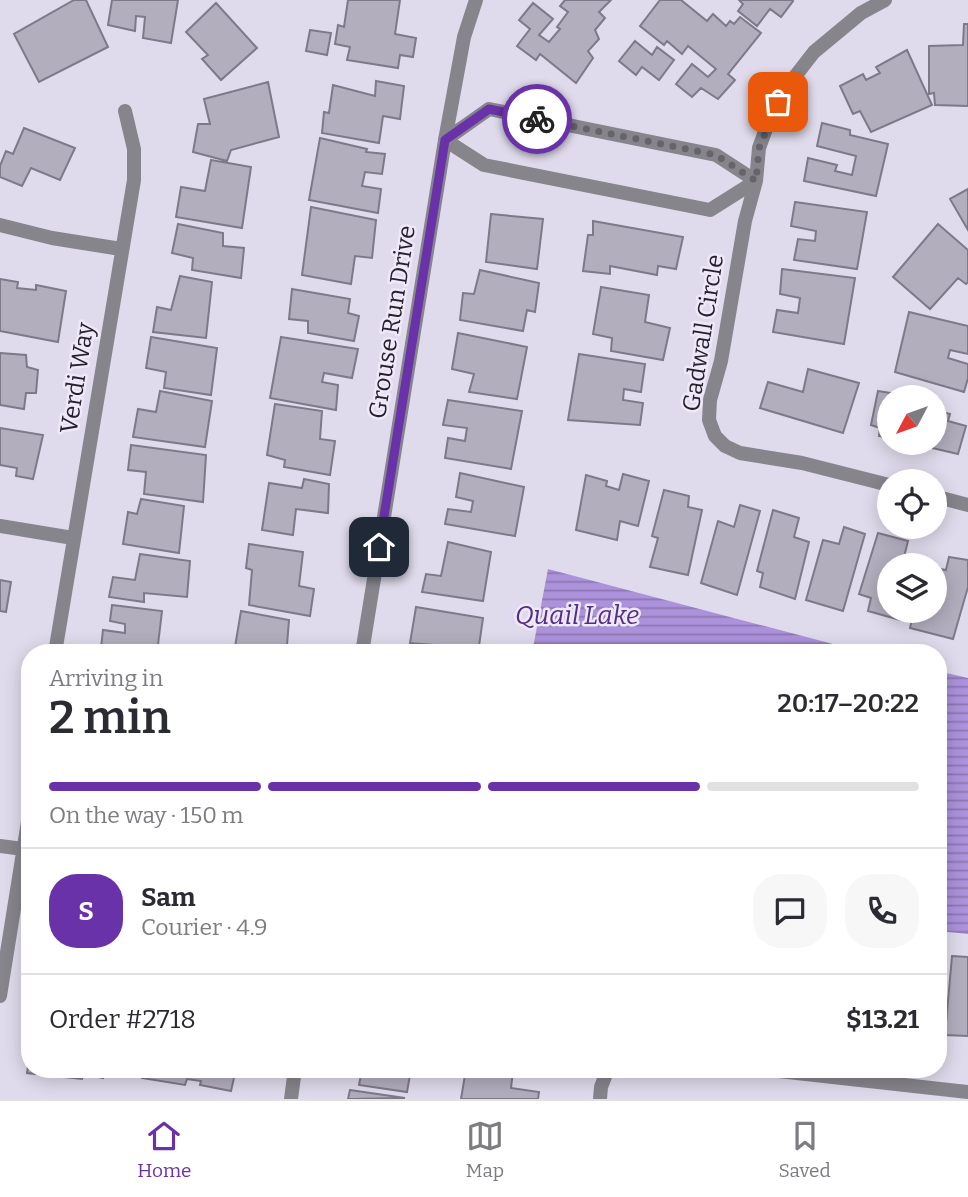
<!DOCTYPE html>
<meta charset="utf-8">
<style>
body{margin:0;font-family:Bitter,serif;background:#f7f7f7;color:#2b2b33;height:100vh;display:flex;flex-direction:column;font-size:26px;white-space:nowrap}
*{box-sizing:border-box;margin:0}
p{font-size:23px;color:#7c7c81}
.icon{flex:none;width:38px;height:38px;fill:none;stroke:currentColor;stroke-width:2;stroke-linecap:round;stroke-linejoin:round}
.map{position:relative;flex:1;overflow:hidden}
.panel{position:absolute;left:21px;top:644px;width:926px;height:434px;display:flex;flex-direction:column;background:#fff;border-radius:28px;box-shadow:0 4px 18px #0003}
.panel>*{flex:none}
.needle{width:46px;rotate:229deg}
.fabs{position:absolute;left:877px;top:385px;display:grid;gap:14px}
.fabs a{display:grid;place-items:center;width:70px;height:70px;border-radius:50%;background:#fff;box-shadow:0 4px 18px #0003;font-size:35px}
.pin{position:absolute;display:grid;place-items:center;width:60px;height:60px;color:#fff;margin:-30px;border-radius:14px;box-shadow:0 4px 10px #0006}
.courier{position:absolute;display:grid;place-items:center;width:70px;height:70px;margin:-35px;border:5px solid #6932a9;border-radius:50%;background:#fff;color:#222;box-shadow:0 2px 9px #0007}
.overview em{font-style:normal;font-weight:600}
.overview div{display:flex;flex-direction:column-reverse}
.overview{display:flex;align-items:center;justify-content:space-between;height:119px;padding:0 28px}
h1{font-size:46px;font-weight:600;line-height:52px}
.bar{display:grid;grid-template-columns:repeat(4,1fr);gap:10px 7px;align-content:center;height:84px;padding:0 28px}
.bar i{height:9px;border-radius:5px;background:#e1e1e2}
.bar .current{background:#6932a9}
.bar p{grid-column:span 4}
.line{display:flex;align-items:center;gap:18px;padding:0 28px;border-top:2px solid #e1e1e2}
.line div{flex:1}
.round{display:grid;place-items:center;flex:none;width:74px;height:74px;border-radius:28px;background:#f7f7f7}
.dock{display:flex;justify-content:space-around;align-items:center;height:98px;border-top:2px solid #e1e1e2;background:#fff;font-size:19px;color:#7c7c81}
.dock a{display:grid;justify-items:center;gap:4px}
.dock .current{color:#6932a9}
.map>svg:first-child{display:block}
.water{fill:url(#water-rules)}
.building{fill:#b3aebe;stroke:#7e7988;stroke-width:2}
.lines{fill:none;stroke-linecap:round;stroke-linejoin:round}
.minor{stroke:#87858c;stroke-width:14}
.tertiary{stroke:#87858c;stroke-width:14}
.done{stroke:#66636d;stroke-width:7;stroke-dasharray:0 12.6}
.route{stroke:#6932a9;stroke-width:9}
.labels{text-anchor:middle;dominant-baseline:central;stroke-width:5;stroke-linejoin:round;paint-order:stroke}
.street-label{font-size:24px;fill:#242228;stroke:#eee8fa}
.water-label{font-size:26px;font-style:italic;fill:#532e84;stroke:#eee8fa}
</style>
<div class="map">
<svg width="968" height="1099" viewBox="0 0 968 1099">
<defs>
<pattern id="water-rules" width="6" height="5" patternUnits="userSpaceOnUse" patternTransform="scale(1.75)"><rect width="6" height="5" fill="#ac92db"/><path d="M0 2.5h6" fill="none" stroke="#8c77b2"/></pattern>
</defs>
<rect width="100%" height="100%" fill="#e0dbec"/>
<path class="water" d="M548,569L867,653H532Z
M938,671L968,678V934L938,931Z"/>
<path class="building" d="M74,0H86L108,47L39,82L14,34Z
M112,0H178L171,43L143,38L145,17L136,16L135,31L108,25Z
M348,0H400L395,34L416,38L413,57L400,55L398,68L347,60L350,47L335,44L338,25L344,27Z
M565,0H611L599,12L605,18L595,30L599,39L588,51L593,58L576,83L540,54L536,60L517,46L530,29L519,20L533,3L553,19L539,35L549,42L560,29L557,27L568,12L560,6Z
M660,0H681L707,21L713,14L726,26L730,21L734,24L740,17L761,33L728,74L735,80L718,99L701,88L692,97L676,84L692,64L708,77L716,69L688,46L682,54L667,41L664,45L640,26Z
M739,0H792L793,1L781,17L770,9L757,26L738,11L743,4Z
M216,3L257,48L221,80L202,59L208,55L186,32Z
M964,24H968V106L935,105L934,93L929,94V46L963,45Z
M310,30L331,33L327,55L306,51Z
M635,41L652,55L657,47L674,60L659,80L642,67L636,75L619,61Z
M907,50L932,105L871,132L860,111L853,114L840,86L863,74L866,80L880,73L876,67Z
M376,81L404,86L400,119L383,116L379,143L322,133L324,112L329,113L333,85L375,96Z
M268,82L279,137L231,150L227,161L193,152L198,124H210L204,99Z
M822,123L850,130V135L888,144L876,196L804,181L808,158L837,165L835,171L852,175L856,156L817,146Z
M24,128L75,148L60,180L31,168L22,186L0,177V166L6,151L13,154Z
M320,138L367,149L366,152L385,154L382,174L365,172L362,186L381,189L378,213L309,200Z
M211,160L251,167L242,228L176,217L181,187L205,191Z
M968,189V230L950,199Z
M795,202L867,212L857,269L794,260L798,239L815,241L816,231L791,226Z
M311,207L376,220L372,258L355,256L351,284L302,275Z
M491,214L543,219L537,269L486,262Z
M593,221L683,237L676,269L658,266L657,275L610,266V274L583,271L588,235H593Z
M178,224L223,233V246L244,248L241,278L192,270L193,258L172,253Z
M938,224L968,250V282L966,284L958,278L930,309L893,277Z
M782,269L855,278L844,344L773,332L777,310L798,313L800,298L780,294Z
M480,270L539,283L535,312L527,310L523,331L460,320L463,293L474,294Z
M180,276L212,282L206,338L153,332L157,307L171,310Z
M0,279L18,282L17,288L36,290V285L66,291L58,342L0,331Z
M601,287L649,295L645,322L670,328L663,360L611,351L612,338L593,334Z
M292,289L350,299L348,313L359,316L354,341L308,333V321L289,319Z
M909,312L968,326V354L950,350L948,358L968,364V378L964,392L895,372Z
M458,333L527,347L517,399L469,392L474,374L452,369Z
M151,337L217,348L211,395L164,388L166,372L146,368Z
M281,337L358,349L352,378L324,373L322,382L338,385L336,410L270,398Z
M0,353L26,355L27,367L38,370L36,393H26L24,409L0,405Z
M579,354L645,364L641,392L624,389L623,400L643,403L640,425L568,420Z
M808,369L859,383L843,433L760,408L768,382L803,392Z
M160,391L212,401L205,447L133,437L138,409L156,412Z
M878,391L916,397H889V438L879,436L880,428L871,425Z
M448,400L522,411L511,469L445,458L448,438L465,441L467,428L443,425Z
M275,404L322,411L320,439L335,441L330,475L284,467L285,460L267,455Z
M934,410L950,414L948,421L966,426L958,454L911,443H934Z
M0,428L43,435L33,479L16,476L17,468L0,465Z
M131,445L206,455L203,502L144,494L146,472L128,470Z
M460,473L524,487L515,536L445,524L448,509L471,512L473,501L456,497Z
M623,474L649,481L638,526L620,521L617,540L576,530L586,475L607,481L606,486L619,490Z
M304,479L329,484L328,513L296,509L293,535L262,530L269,483L302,488Z
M664,490L689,496L688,507L702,510L688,575L650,567L658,538L652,536Z
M141,499L184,506L179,553L123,544L128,512L137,514Z
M740,505L760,511L737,595L701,583L718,521L734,527Z
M773,510L799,518L794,537L809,542L795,599L760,587L763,573L757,571Z
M844,527L865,534L843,611L806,600L823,540L839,544Z
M878,533L908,541L902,565H889V611H902L900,620L868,611L871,598L859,594Z
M448,542L491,552L483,601L422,592L426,574L441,576Z
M249,544L303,552L299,586L314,589L310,616L249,605L252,570L246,568Z
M140,554L190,561L187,597L144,593V602L109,597L113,577L135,580Z
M949,557L968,560V587L953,639L910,628L914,611H934V568L946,570Z
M0,580L11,582L6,612L0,611Z
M112,605L162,611L157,653L128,648V651L101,648L103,630L125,633V624L110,621Z
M416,607L483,618L478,653H432L433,645L410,643Z
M241,611L289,620L287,645L302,647L301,653H234Z
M952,956L968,957V1036L945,1035Z
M938,969L945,970L938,1028Z
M30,1053V1069H119L118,1074L103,1072V1078L83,1074L82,1079L27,1073Z
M144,1069H236L231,1091L200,1085L201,1081L187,1079L185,1085L142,1078Z
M362,1069H411L407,1092L359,1085Z
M466,1069H537L536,1074L513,1071L511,1088L539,1092L538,1099H461Z
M350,1090L405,1098L348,1099Z"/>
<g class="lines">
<path class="minor" d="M885,0L861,13L814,52L786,88L771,115L759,148L756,181L745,221L721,361L710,400L709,420L715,436L725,446L740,453L802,463L889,485
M489,109L716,155L756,181L710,210L484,165L445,140Z
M0,225L52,238L121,249
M934,496L968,505
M0,526L73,538
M55,653L134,180V149L125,111
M0,846L23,849
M0,996L30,809
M759,1069L968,1092
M600,1099L601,1087L608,1069"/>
<path class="tertiary" d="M362,653L445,140L464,37L476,0
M291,1099L295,1069"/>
</g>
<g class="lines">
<path class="done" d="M537,119L716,155L756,181L759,148L778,102"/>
<path class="route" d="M379,547L445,140L489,109L537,119"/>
</g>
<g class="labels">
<g class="street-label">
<text transform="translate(392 322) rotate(-81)">Grouse Run Drive</text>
<text transform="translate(703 333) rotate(-81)">Gadwall Circle</text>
<text transform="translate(77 378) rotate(-81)">Verdi Way</text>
</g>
<g class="water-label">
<text x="577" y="615">Quail Lake</text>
</g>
</g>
</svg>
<div class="fabs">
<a><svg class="needle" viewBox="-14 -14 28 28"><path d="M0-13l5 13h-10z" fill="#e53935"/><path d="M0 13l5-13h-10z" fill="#7c7c81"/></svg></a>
<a><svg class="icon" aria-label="locate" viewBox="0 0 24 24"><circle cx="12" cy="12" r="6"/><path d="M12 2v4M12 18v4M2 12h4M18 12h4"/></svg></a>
<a><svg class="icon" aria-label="layers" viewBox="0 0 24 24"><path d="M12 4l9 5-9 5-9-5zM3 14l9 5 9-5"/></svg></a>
</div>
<div class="pin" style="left:778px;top:102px;background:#ea580c"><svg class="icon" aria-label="bag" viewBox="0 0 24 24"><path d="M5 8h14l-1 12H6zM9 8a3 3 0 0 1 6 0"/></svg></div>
<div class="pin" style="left:379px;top:547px;background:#1f2937"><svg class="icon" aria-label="home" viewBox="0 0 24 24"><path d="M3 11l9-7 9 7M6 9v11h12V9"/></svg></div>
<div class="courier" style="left:537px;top:119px"><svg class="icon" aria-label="bike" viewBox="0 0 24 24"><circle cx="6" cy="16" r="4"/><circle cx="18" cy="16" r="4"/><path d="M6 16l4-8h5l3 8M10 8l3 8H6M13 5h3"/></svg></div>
<section class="panel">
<div class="overview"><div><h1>2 min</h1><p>Arriving in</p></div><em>20:17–20:22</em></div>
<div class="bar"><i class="current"></i><i class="current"></i><i class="current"></i><i></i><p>On the way · 150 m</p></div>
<div class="line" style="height:126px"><b class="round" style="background:#6932a9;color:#fff">S</b><div><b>Sam</b><p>Courier · 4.9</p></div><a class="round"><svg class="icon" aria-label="chat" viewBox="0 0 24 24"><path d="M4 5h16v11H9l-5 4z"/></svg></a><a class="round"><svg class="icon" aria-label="phone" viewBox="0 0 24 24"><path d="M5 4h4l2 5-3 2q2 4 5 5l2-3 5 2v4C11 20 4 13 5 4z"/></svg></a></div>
<div class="line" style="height:91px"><div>Order #2718</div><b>$13.21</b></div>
</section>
</div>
<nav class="dock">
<a class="current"><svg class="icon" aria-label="home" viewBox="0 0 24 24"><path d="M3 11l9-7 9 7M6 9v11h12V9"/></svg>Home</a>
<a><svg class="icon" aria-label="map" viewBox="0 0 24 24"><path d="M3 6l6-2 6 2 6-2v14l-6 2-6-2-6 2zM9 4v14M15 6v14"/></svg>Map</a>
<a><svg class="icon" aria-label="saved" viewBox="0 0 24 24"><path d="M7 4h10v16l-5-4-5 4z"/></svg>Saved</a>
</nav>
